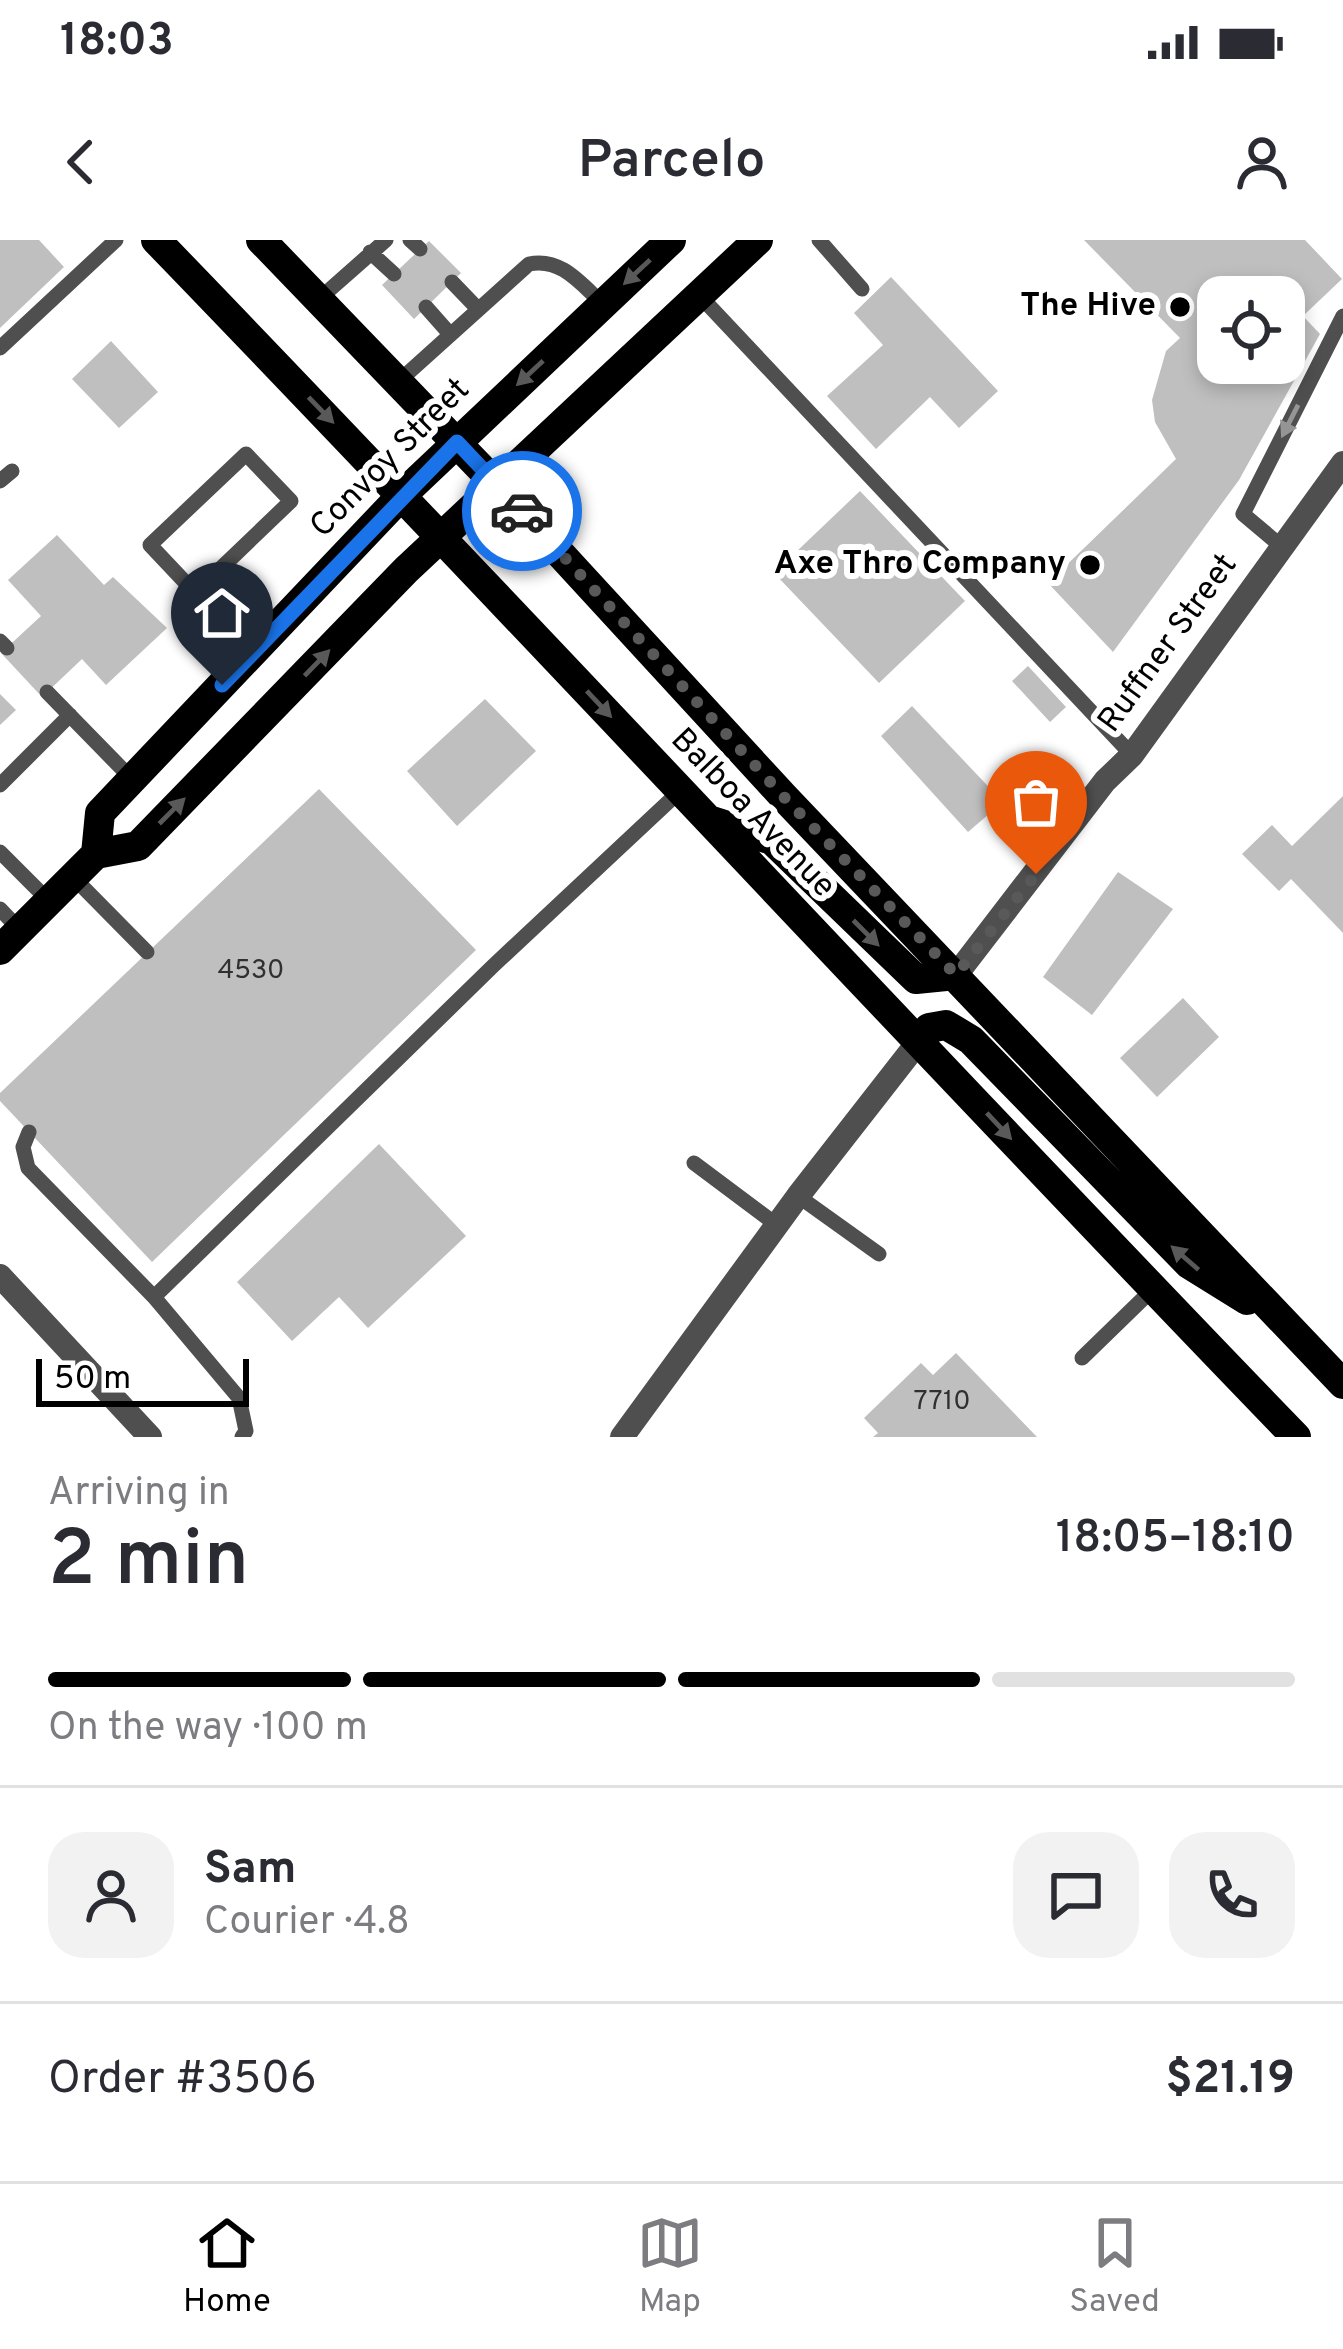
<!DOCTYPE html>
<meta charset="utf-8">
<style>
body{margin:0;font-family:Overpass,sans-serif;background:#f2f2f3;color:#2b2b33;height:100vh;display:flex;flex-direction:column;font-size:45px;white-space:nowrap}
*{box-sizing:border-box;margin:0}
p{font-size:39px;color:#7c7c81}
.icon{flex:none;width:66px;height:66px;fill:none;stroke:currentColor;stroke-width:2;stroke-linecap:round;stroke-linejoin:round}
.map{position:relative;height:1197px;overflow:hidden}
.panel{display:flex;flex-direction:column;background:#fff;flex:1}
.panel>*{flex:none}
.controls{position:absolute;left:1197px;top:36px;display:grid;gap:24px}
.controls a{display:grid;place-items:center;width:108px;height:108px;border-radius:24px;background:#fff;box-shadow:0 6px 18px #0003;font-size:60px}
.scale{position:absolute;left:36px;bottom:30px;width:213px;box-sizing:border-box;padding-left:12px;border:6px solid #000;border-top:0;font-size:33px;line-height:42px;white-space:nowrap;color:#000;-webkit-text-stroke:9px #fff;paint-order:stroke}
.pin{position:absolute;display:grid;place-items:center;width:102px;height:102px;color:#fff;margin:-123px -51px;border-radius:50% 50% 50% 0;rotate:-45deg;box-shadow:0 0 12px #0007}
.pin .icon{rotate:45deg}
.courier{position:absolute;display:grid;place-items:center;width:120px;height:120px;margin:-60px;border:9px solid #1a73e8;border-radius:50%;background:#fff;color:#222;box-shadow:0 3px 15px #0007}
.head em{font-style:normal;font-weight:600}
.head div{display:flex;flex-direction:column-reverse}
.head{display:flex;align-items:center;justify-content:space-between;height:204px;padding:0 48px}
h1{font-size:78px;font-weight:600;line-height:90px}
.bar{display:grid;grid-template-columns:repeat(4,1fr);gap:18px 12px;align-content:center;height:144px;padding:0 48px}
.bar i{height:15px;border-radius:9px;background:#e1e1e2}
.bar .selected{background:#000}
.bar p{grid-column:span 4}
.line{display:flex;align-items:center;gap:30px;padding:0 48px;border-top:3px solid #e1e1e2}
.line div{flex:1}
.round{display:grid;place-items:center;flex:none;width:126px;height:126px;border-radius:36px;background:#f2f2f3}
.status{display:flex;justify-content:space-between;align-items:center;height:84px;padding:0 60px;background:#fff;direction:ltr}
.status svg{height:33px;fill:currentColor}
header{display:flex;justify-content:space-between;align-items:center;height:156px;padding:0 48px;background:#fff;font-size:54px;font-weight:600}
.tab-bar{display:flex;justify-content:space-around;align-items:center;height:168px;border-top:3px solid #e1e1e2;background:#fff;font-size:33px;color:#7c7c81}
.tab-bar a{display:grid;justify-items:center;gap:6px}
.tab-bar .selected{color:#000}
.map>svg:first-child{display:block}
.building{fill:#bfbfbf;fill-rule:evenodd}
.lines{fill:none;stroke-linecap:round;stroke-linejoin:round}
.service{stroke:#4f4f4f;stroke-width:15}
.minor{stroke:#4f4f4f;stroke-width:24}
.tertiary{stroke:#4f4f4f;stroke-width:24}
.primary{stroke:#000;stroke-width:30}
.oneway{fill:#595959}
.oneway2{fill:#959595}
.done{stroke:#595959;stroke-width:12;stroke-dasharray:0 21.6}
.route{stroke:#1a73e8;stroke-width:15}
.poi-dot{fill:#000;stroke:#fff;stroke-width:4.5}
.labels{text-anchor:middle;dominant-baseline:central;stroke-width:12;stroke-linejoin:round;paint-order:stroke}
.number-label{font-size:27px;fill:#303030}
.poi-label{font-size:33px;font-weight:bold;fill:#000;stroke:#fff;text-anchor:end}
.street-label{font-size:33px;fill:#000;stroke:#fff}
</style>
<div class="status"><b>18:03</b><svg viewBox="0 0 49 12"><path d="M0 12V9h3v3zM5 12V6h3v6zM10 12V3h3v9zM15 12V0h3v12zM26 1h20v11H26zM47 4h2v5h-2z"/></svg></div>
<header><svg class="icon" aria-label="back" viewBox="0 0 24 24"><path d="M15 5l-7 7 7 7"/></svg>Parcelo<svg class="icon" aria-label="person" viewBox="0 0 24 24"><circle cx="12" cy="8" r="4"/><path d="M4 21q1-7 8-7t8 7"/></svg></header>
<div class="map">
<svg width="1343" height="1197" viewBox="0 0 1343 1197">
<rect width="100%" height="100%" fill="#fff"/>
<path class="building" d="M0,0H39L64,27L0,88Z
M1084,0H1305L1342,39L1303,76L1320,94L1239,240L1113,412L1048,343L1176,219L1155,182L1152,160L1166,111L1180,98ZM1218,57H1284V123H1218Z
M429,1L461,33L414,79L382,45Z
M891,37L998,151L959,188L930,157L876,209L827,156L883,105L854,73Z
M111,101L158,152L119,188L72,139Z
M860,251L965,361L879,443L774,333Z
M57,295L104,345L113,337L167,388L106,445L82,419L42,457L1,413L41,376L8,340Z
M1028,426L1066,467L1050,482L1012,441Z
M0,454L16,470L0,485Z
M485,459L536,511L457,586L407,531Z
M912,466L1003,562L968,592L881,496Z
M319,549L476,710L152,1022L0,861V853Z
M1343,556V693L1291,639L1279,651L1242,614L1272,585L1292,606Z
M1118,632L1173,669L1092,775L1043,737Z
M1183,758L1219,797L1157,857L1120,818Z
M379,904L466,996L368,1088L339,1057L292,1101L237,1042Z
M956,1113L1037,1197H873L878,1193L864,1178L921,1123L933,1135Z"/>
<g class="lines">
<path class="service" d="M410,0L420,9
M819,0L862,49
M370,12L394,34
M452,42L477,68
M699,55L1132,515
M318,60L386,0
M426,67L449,93
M0,108L116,0
M398,142L529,24C561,17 581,44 603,64
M0,241L12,231
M1281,306L1243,274L1343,76
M195,353L291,261L246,214L150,305C184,341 218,377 252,413
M0,401L7,408
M47,452L132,539
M0,545L70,475
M0,612L49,661
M73,637L147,712
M0,669L20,690
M29,892L23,907L28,928L154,1057
M694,923L777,985
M798,956L879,1014
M1082,1118L1153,1049
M242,1197L246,1191L239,1158L154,1057L493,726L680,551"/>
<path class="minor" d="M956,735L1105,541L1132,515L1343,223"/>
<path class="tertiary" d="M0,1036L150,1197
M622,1197L798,956L919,801"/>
<path class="primary" d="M156,0C539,396 913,801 1296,1197
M261,0L498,246L784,557L1343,1144
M712,581L772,600L916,739L956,735
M96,614L100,573L403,254L671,0
M0,710L96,614L138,606L406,330L758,0
M919,801L929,788L946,785L971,800L1189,1024L1247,1060"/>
</g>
<defs><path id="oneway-solid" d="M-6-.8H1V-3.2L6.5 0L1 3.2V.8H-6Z" transform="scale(3)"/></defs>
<g class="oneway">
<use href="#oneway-solid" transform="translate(637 32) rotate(137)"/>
<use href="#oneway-solid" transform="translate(530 133) rotate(137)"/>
<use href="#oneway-solid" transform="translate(321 170) rotate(46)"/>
<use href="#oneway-solid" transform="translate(317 423) rotate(-46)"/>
<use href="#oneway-solid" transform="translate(599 464) rotate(47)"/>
<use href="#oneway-solid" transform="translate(172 571) rotate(-45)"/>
<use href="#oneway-solid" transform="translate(866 693) rotate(45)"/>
<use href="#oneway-solid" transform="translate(999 886) rotate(47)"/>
<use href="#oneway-solid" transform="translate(1185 1018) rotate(-139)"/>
</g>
<use class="oneway2" href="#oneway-solid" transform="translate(1290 181) rotate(117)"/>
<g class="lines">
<path class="done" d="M522,271L784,557L956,735L1036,634"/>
<path class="route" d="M222,445L457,202L522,271"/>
</g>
<g class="poi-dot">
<circle cx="1180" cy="67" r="12"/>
<circle cx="1090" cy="325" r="12"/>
</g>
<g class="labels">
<g class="number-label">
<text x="251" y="731">4530</text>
<text x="942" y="1162">7710</text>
</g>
<g class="poi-label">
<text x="1156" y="67">The Hive</text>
<text x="1066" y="325">Axe Thro Company</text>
</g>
<g class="street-label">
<text transform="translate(391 219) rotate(-45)">Convoy Street</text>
<text transform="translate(1169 404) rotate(-54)">Ruffner Street</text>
<text transform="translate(752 574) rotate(46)">Balboa Avenue</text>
</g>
</g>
</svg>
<div class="controls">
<a><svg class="icon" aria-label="locate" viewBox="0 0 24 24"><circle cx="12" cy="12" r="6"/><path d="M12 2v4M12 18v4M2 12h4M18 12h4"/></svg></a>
</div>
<div class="scale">50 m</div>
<div class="pin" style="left:1036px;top:634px;background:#ea580c"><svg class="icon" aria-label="bag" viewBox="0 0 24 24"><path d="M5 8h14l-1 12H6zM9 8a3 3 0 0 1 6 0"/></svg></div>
<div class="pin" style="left:222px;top:445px;background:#1f2937"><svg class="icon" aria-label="home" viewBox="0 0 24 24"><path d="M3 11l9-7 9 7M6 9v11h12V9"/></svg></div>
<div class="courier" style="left:522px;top:271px"><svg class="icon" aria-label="car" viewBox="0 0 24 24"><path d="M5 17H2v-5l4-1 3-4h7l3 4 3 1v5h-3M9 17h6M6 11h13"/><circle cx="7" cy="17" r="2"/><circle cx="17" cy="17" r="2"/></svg></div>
</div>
<section class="panel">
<div class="head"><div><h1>2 min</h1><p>Arriving in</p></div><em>18:05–18:10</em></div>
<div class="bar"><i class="selected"></i><i class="selected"></i><i class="selected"></i><i></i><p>On the way · 100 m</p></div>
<div class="line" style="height:216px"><a class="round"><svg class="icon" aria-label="person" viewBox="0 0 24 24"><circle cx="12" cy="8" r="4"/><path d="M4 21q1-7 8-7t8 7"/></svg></a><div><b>Sam</b><p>Courier · 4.8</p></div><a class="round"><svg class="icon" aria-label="chat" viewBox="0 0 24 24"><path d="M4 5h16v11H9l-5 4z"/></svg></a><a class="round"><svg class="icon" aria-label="phone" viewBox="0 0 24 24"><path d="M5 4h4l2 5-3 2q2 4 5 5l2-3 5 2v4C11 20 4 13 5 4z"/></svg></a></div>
<div class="line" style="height:156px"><div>Order #3506</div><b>$21.19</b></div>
</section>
<nav class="tab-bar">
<a class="selected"><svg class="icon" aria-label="home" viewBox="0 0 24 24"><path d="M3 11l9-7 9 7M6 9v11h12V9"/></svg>Home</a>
<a><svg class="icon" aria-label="map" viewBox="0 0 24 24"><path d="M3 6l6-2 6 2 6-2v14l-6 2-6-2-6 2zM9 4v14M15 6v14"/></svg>Map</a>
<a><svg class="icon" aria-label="saved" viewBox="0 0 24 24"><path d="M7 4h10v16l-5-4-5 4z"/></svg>Saved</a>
</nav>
